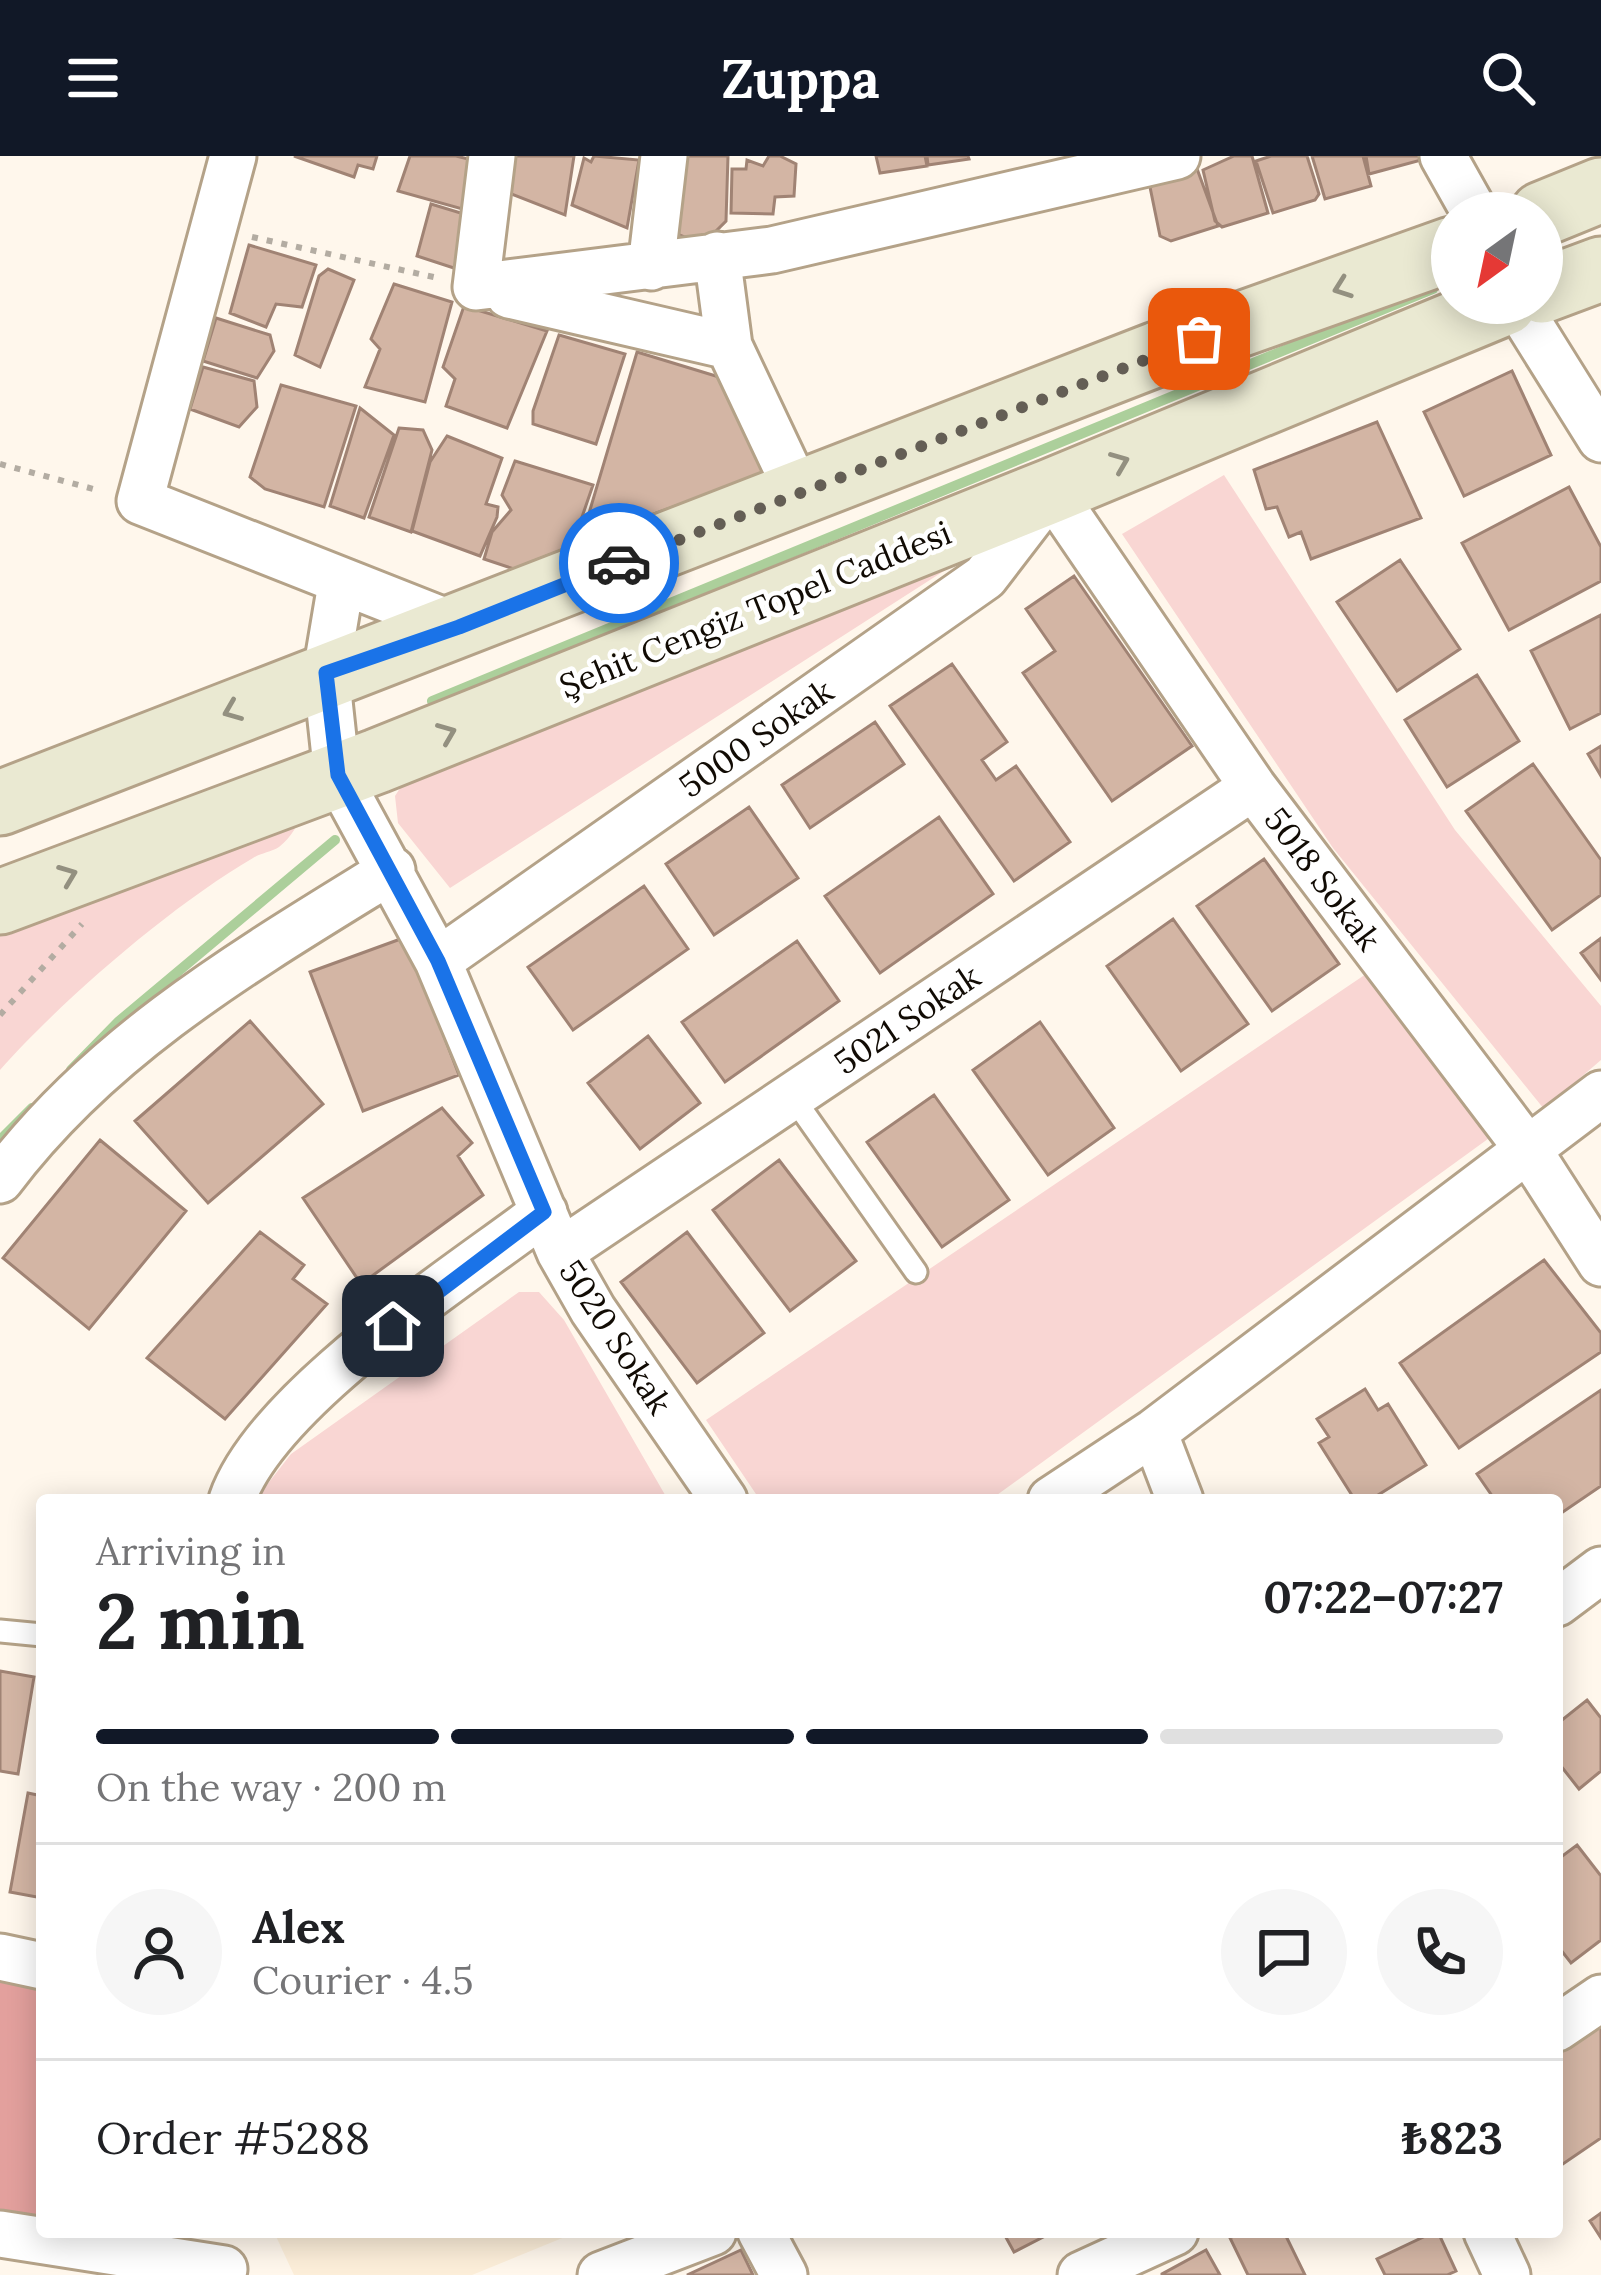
<!DOCTYPE html>
<meta charset="utf-8">
<style>
body{margin:0;font-family:Lora,serif;background:#f6f6f6;color:#202124;height:100vh;display:flex;flex-direction:column;font-size:45px;white-space:nowrap}
*{box-sizing:border-box;margin:0}
p{font-size:39px;color:#757577}
.icon{flex:none;width:66px;height:66px;fill:none;stroke:currentColor;stroke-width:2;stroke-linecap:round;stroke-linejoin:round}
.map{position:relative;flex:1;overflow:hidden}
.side{position:absolute;left:36px;top:1338px;width:1527px;height:744px;display:flex;flex-direction:column;background:#fff;border-radius:12px;box-shadow:0 6px 30px #0003}
.side>*{flex:none}
.needle{width:78px;rotate:213deg}
.buttons{position:absolute;left:1431px;top:36px;display:grid;gap:24px}
.buttons a{display:grid;place-items:center;width:132px;height:132px;border-radius:50%;background:#fff;box-shadow:0 6px 30px #0003;font-size:60px}
.pin{position:absolute;display:grid;place-items:center;width:102px;height:102px;color:#fff;margin:-51px;border-radius:24px;box-shadow:0 6px 18px #0006}
.courier{position:absolute;display:grid;place-items:center;width:120px;height:120px;margin:-60px;border:9px solid #1a73e8;border-radius:50%;background:#fff;color:#222;box-shadow:0 3px 15px #0007}
.headline em{font-style:normal;font-weight:700}
.headline div{display:flex;flex-direction:column-reverse}
.headline{display:flex;align-items:center;justify-content:space-between;height:204px;padding:0 60px}
h1{font-size:78px;font-weight:700;line-height:90px}
.bar{display:grid;grid-template-columns:repeat(4,1fr);gap:18px 12px;align-content:center;height:144px;padding:0 60px}
.bar i{height:15px;border-radius:9px;background:#e0e0e0}
.bar .active{background:#111827}
.bar p{grid-column:span 4}
.line{display:flex;align-items:center;gap:30px;padding:0 60px;border-top:3px solid #e0e0e0}
.line div{flex:1}
.round{display:grid;place-items:center;flex:none;width:126px;height:126px;border-radius:63px;background:#f6f6f6}
header{display:flex;justify-content:space-between;align-items:center;height:156px;padding:0 60px;background:#111827;color:#fff;font-size:54px;font-weight:700}
.map>svg:first-child{display:block}
.built{fill:#fceed9}
.green{fill:#f9d6d3}
.forest{fill:#e3a09d}
.lines{fill:none;stroke-linecap:round;stroke-linejoin:round}
.stream{stroke:#accf9b;stroke-width:10}
.building{fill:#d3b5a4;stroke:#a08374;stroke-width:3}
.service-casing{stroke:#b4a288;stroke-width:27}
.minor-casing{stroke:#b4a288;stroke-width:51}
.secondary-casing{stroke:#b4a288;stroke-width:69}
.path{stroke:#b3aca2;stroke-width:6;stroke-dasharray:6 9;stroke-linecap:butt}
.service{stroke:#fff;stroke-width:21}
.minor{stroke:#fff;stroke-width:45}
.secondary{stroke:#eae9d2;stroke-width:63}
.oneway{stroke:#939080}
.done{stroke:#645e55;stroke-width:12;stroke-dasharray:0 21.6}
.route{stroke:#1a73e8;stroke-width:15}
.labels{text-anchor:middle;dominant-baseline:central;stroke-width:9;stroke-linejoin:round;paint-order:stroke}
.street-label{font-size:33px;fill:#110b04;stroke:#fff}
</style>
<header><svg class="icon" aria-label="menu" viewBox="0 0 24 24"><path d="M4 6h16M4 12h16M4 18h16"/></svg>Zuppa<svg class="icon" aria-label="search" viewBox="0 0 24 24"><circle cx="10" cy="10" r="6"/><path d="M15 15l6 6"/></svg></header>
<div class="map">
<svg width="1601" height="2119" viewBox="0 0 1601 2119">
<rect width="100%" height="100%" fill="#fff7ec"/>
<path class="built" d="M274,2076H577L472,2119H294Z"/>
<path class="green" d="M1224,319L1455,674L1601,850V904L1544,953L1333,692L1122,378Z
M954,402L947,413L450,732L398,667L395,640L419,603Z
M304,653C299,667 291,682 279,691C271,696 261,697 253,702C171,750 63,843 0,914V770Z
M1366,818L1492,980L990,1344H760L706,1264Z
M519,1136H539L564,1164L668,1344H255L291,1298Z"/>
<path class="forest" d="M0,1817L42,1828V2071L0,2062Z"/>
<g class="lines">
<path class="stream" d="M432,545L1433,133
M71,914L119,865L335,684
M0,984L32,952"/>
</g>
<path class="building" d="M294,0H377L373,13L358,9L354,21Z
M410,0H456L485,7L473,56L398,35Z
M502,0H574L565,59L494,31Z
M594,0L639,4L627,72L572,49L584,2L591,6Z
M679,0H728L726,65L714,77L687,82L669,75Z
M769,0H780L796,8L794,40L775,41L773,58L731,57L732,13H746L747,4L763,10Z
M876,0H925L927,10L880,17Z
M927,0H968L969,3L928,9Z
M1234,0H1252L1268,57L1222,71L1215,65L1203,14Z
M1271,0H1307L1319,38L1315,44L1273,57L1256,5Z
M1312,0H1363L1371,30L1325,43Z
M1366,0H1424L1425,3L1369,18Z
M1196,10L1218,70L1171,85L1160,80L1150,31Z
M431,48L474,61L463,115L417,100Z
M249,89L316,109L302,151L276,148L266,171L230,157Z
M328,113L354,124L320,211L295,199L319,120Z
M394,128L452,146L425,246L365,231L380,193L371,183Z
M464,150L547,175L507,272L446,250L455,223L443,211Z
M216,162L270,179L274,195L257,222L203,205Z
M559,179L625,198L596,288L533,268V255Z
M637,196L742,228L765,318L581,384Z
M203,211L254,225L257,251L239,271L190,253Z
M1512,215L1551,299L1464,340L1424,256Z
M281,229L356,250L324,351L265,333L250,321Z
M360,252L394,279L364,362L330,350Z
M1377,266L1421,362L1311,403L1301,376L1289,381L1277,351L1266,353L1254,314Z
M399,272L423,274L432,294L411,376L369,361Z
M447,280L502,302L486,348L498,351L497,361L480,400L412,375L430,306Z
M515,305L593,329L572,390L514,413L484,403L492,376L511,354L502,339Z
M1569,331L1601,391V425L1509,474L1462,387Z
M1400,404L1460,493L1397,535L1337,446Z
M1074,420L1192,590L1112,645L1023,517L1055,495L1026,453Z
M1601,459V557L1570,573L1531,495Z
M952,508L1007,586L982,604L996,624L1016,610L1070,686L1014,725L890,550Z
M1477,519L1519,585L1447,631L1405,564Z
M875,566L904,608L810,672L782,629Z
M1601,590V620L1588,598Z
M1533,608L1601,704V739L1552,774L1466,655Z
M749,651L798,722L714,779L666,708Z
M939,661L993,738L880,817L825,740Z
M1264,703L1339,808L1272,855L1197,750Z
M644,730L688,793L573,874L528,811Z
M1173,763L1248,868L1181,915L1107,810Z
M406,781L459,919L363,955L310,816Z
M1601,782V824L1581,797Z
M797,785L839,845L725,926L682,866Z
M250,865L323,948L208,1047L135,965Z
M1040,866L1114,972L1048,1019L973,914Z
M648,880L700,947L640,993L588,927Z
M934,939L1009,1044L942,1091L867,986Z
M442,952L472,987L458,1000L483,1039L361,1128L303,1042Z
M100,984L186,1055L89,1173L3,1102Z
M779,1004L856,1105L790,1155L713,1054Z
M260,1076L304,1109L293,1123L327,1148L225,1263L147,1202Z
M687,1076L764,1177L697,1227L621,1126Z
M1544,1104L1601,1177V1196L1459,1292L1400,1207Z
M1365,1233L1378,1254L1388,1248L1426,1309L1370,1344H1355L1319,1287L1329,1281L1317,1263Z
M1601,1234V1330L1557,1360V1344H1495L1477,1318Z
M0,1515L34,1521L18,1618L0,1615Z
M1587,1544L1601,1562V1615L1579,1633L1557,1605V1568Z
M28,1637L42,1640V1742L10,1736Z
M1577,1689L1601,1720V1784L1571,1807L1557,1789V1704Z
M1601,1860V1982L1557,2012V1889Z
M1601,2057V2082L1590,2065Z
M137,2076H187L185,2089L136,2083Z
M1003,2076H1053L1014,2096Z
M1242,2076H1284L1305,2119H1248L1230,2082Z
M1434,2076H1438L1456,2115L1447,2119H1385L1377,2103Z
M741,2094L753,2119H687Z
M1206,2094L1220,2119H1162V2118Z"/>
<g class="lines">
<defs>
<path id="service" d="M792,940L916,1116
M0,1475L42,1479"/>
<path id="minor" d="M233,0L140,345L459,471
M1443,0L1475,57
M717,99L729,190L798,336
M651,111L664,0
M476,131L772,94L1177,0
M476,131L492,0
M509,139L729,190
M1516,147L1601,283
M341,428L326,517L337,619L438,805L560,1096L593,1154L724,1344
M438,805L985,421L1051,335L1253,631L1529,995L1601,1107
M0,1024C103,887 248,803 392,714
M560,1096L1253,631
M1154,1276L1180,1344
M232,1344C267,1243 457,1122 544,1056
M1051,1344L1154,1276L1601,938
M1557,1447L1601,1414
M0,1801L42,1810
M1557,1872L1601,1842
M761,2076L784,2119
M1487,2076L1507,2119
M0,2078L224,2113
M601,2119L713,2076
M1081,2119L1175,2076"/>
<path id="secondary" d="M1542,58L1601,34
M1542,135L1601,113
M0,647L1157,198L1452,93
M0,746L377,605L1051,335L1505,147"/>
</defs>
<use href="#service" class="service-casing"/>
<use href="#minor" class="minor-casing"/>
<use href="#secondary" class="secondary-casing"/>
<path class="path" d="M252,81L438,122
M0,308L101,335
M0,859L82,768"/>
<use href="#service" class="service"/>
<use href="#minor" class="minor"/>
<use href="#secondary" class="secondary"/>
</g>
<defs><path id="oneway-chevron" d="M-2-3.5L2.5 0L-2 3.5" fill="none" stroke-width="1.6" stroke-linecap="round" stroke-linejoin="round" transform="scale(3)"/></defs>
<g class="oneway">
<use href="#oneway-chevron" transform="translate(1342 132) rotate(160)"/>
<use href="#oneway-chevron" transform="translate(1120 306) rotate(-22)"/>
<use href="#oneway-chevron" transform="translate(232 555) rotate(158)"/>
<use href="#oneway-chevron" transform="translate(447 577) rotate(-22)"/>
<use href="#oneway-chevron" transform="translate(68 719) rotate(-21)"/>
</g>
<g class="lines">
<path class="done" d="M619,407L1199,183"/>
<path class="route" d="M393,1170L544,1056L438,805L338,619L326,517L459,471L619,407"/>
</g>
<g class="labels">
<g class="street-label">
<text transform="translate(755 453) rotate(-22)">Şehit Cengiz Topel Caddesi</text>
<text transform="translate(756 582) rotate(-35)">5000 Sokak</text>
<text transform="translate(1323 723) rotate(53)">5018 Sokak</text>
<text transform="translate(907 863) rotate(-34)">5021 Sokak</text>
<text transform="translate(616 1181) rotate(57)">5020 Sokak</text>
</g>
</g>
</svg>
<div class="buttons">
<a><svg class="needle" viewBox="-14 -14 28 28"><path d="M0-13l5 13h-10z" fill="#e53935"/><path d="M0 13l5-13h-10z" fill="#757577"/></svg></a>
</div>
<div class="pin" style="left:1199px;top:183px;background:#ea580c"><svg class="icon" aria-label="bag" viewBox="0 0 24 24"><path d="M5 8h14l-1 12H6zM9 8a3 3 0 0 1 6 0"/></svg></div>
<div class="pin" style="left:393px;top:1170px;background:#1f2937"><svg class="icon" aria-label="home" viewBox="0 0 24 24"><path d="M3 11l9-7 9 7M6 9v11h12V9"/></svg></div>
<div class="courier" style="left:619px;top:407px"><svg class="icon" aria-label="car" viewBox="0 0 24 24"><path d="M5 17H2v-5l4-1 3-4h7l3 4 3 1v5h-3M9 17h6M6 11h13"/><circle cx="7" cy="17" r="2"/><circle cx="17" cy="17" r="2"/></svg></div>
<section class="side">
<div class="headline"><div><h1>2 min</h1><p>Arriving in</p></div><em>07:22–07:27</em></div>
<div class="bar"><i class="active"></i><i class="active"></i><i class="active"></i><i></i><p>On the way · 200 m</p></div>
<div class="line" style="height:216px"><a class="round"><svg class="icon" aria-label="person" viewBox="0 0 24 24"><circle cx="12" cy="8" r="4"/><path d="M4 21q1-7 8-7t8 7"/></svg></a><div><b>Alex</b><p>Courier · 4.5</p></div><a class="round"><svg class="icon" aria-label="chat" viewBox="0 0 24 24"><path d="M4 5h16v11H9l-5 4z"/></svg></a><a class="round"><svg class="icon" aria-label="phone" viewBox="0 0 24 24"><path d="M5 4h4l2 5-3 2q2 4 5 5l2-3 5 2v4C11 20 4 13 5 4z"/></svg></a></div>
<div class="line" style="height:156px"><div>Order #5288</div><b>₺823</b></div>
</section>
</div>
